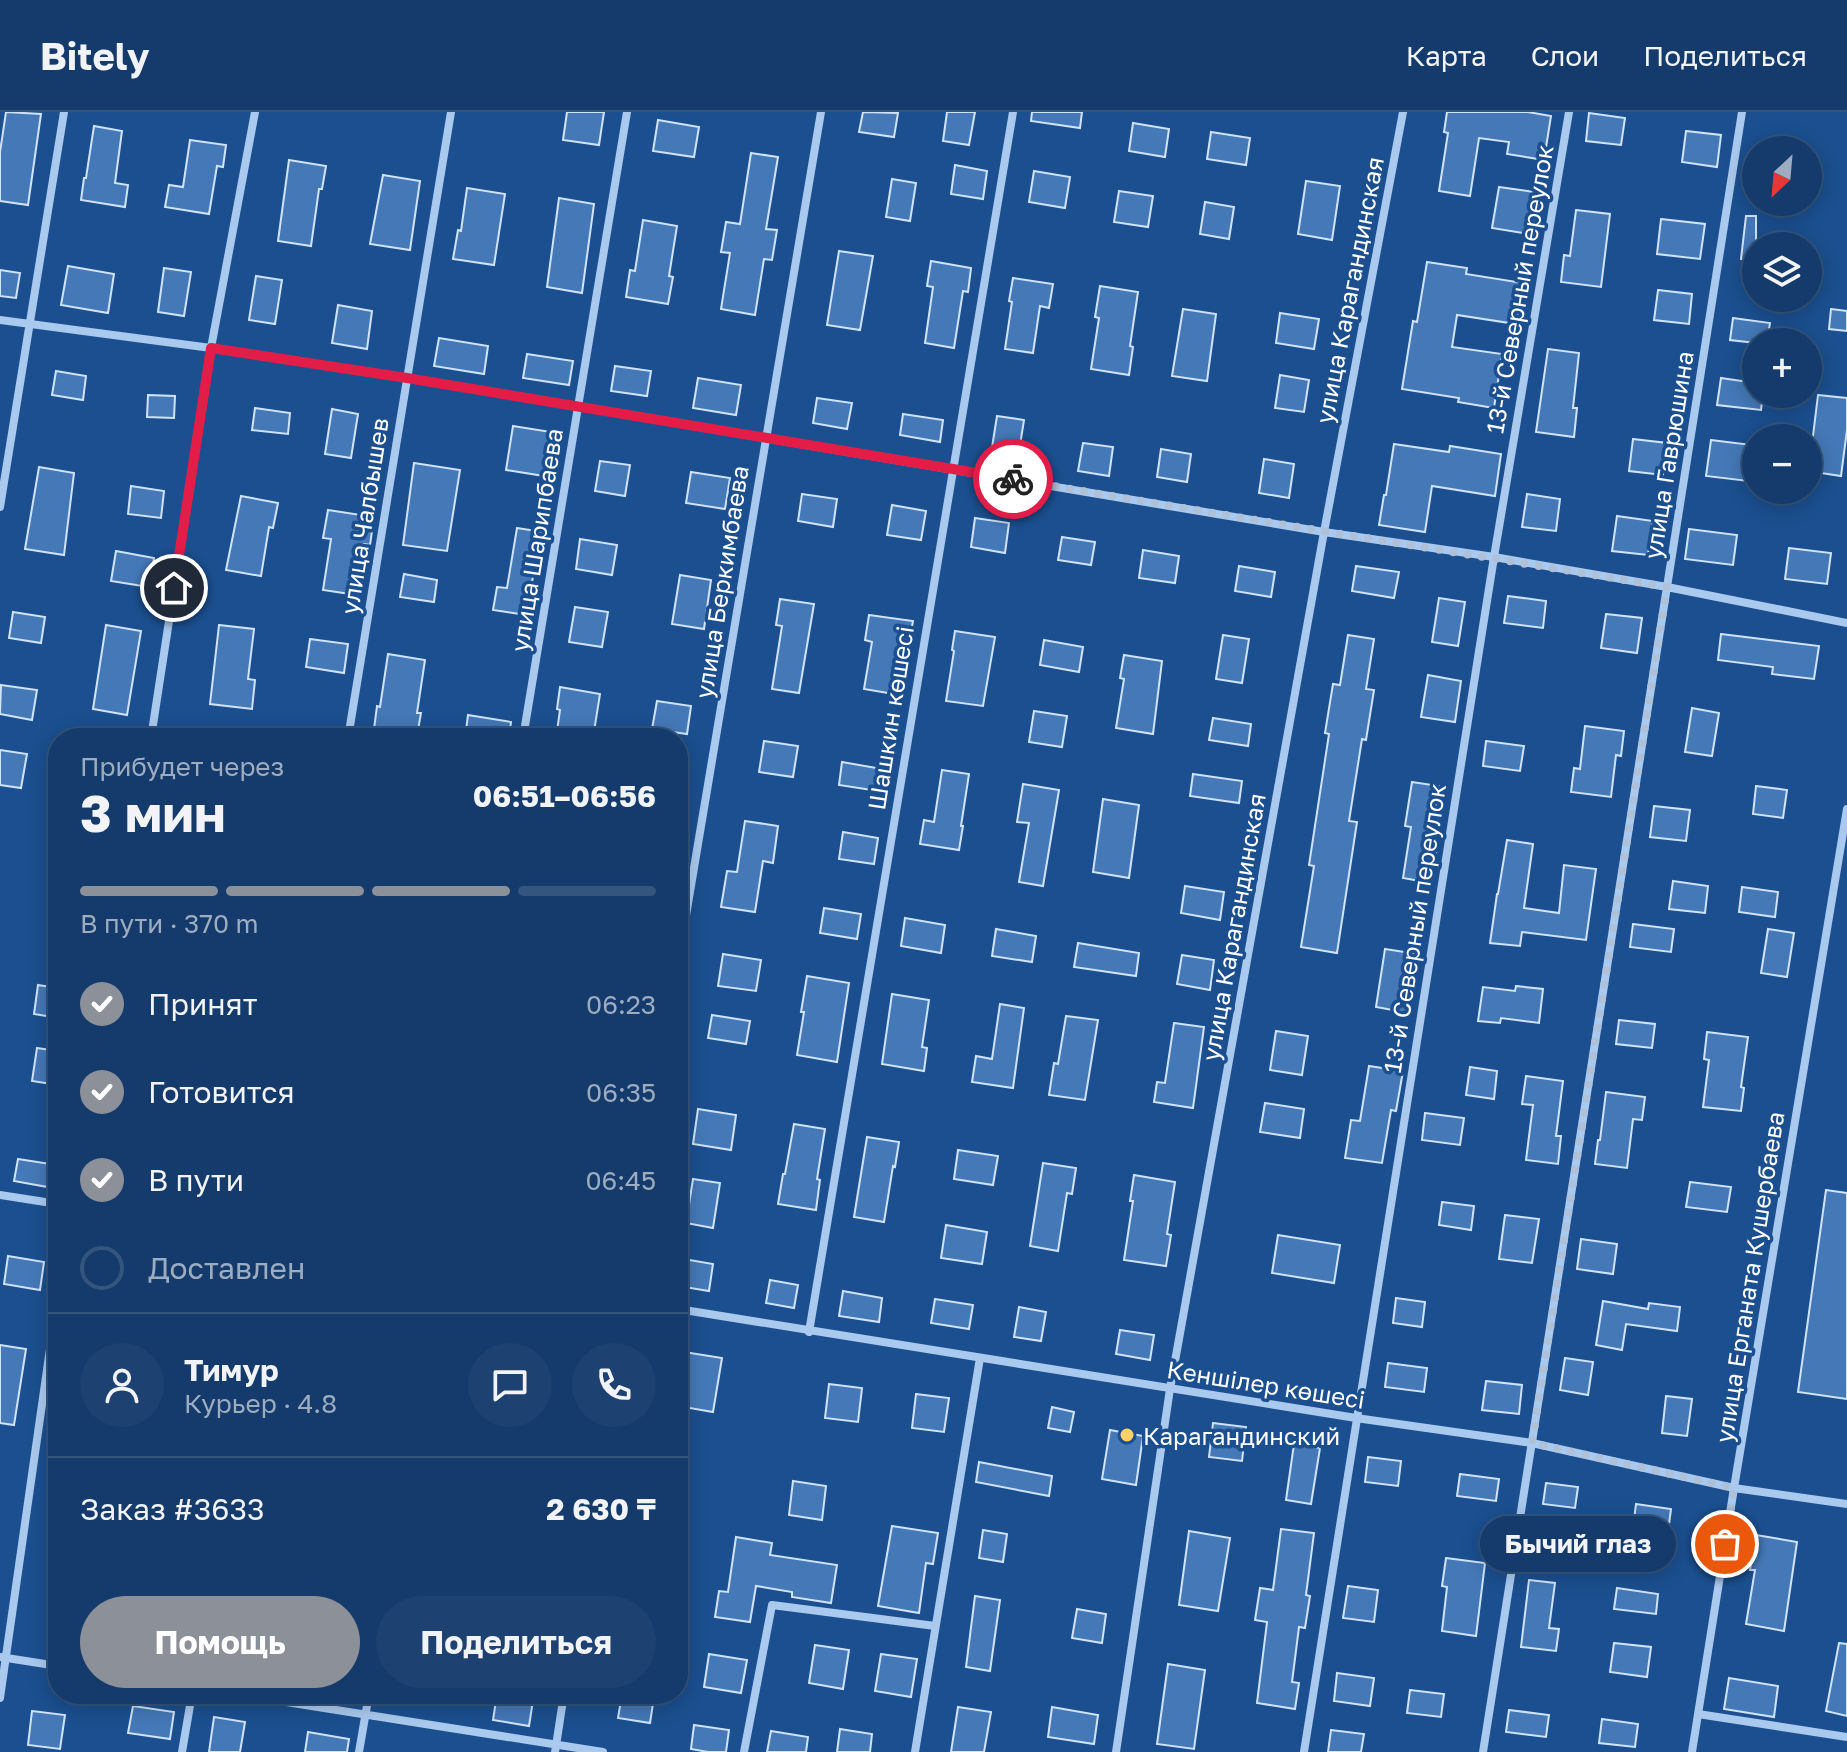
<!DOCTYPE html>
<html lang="ru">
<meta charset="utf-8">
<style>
body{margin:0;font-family:"Golos Text",sans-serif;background:#1d4271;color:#f1f3f6;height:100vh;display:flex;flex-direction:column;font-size:30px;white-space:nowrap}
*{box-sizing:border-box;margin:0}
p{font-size:26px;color:#9dadc1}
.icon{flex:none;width:44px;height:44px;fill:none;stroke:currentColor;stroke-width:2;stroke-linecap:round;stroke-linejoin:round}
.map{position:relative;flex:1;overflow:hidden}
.side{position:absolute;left:48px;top:616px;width:640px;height:976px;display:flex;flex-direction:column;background:#143b6b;border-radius:32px;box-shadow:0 4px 20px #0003,0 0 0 2px #33557e}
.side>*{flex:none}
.needle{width:52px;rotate:206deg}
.fabs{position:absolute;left:1742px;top:24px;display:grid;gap:16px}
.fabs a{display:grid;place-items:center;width:80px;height:80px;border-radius:50%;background:#143b6b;box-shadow:0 4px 20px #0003,0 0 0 2px #33557e;font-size:40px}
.pin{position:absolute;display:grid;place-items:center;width:68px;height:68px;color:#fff;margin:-34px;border:4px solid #fff;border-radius:50%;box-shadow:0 2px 8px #0007}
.courier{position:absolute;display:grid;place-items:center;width:80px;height:80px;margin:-40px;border:6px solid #e11d48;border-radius:50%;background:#fff;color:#222;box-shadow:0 2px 10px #0007}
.bubble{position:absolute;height:56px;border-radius:28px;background:#143b6b;box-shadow:0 4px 20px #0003,0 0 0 2px #33557e;font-size:26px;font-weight:700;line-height:56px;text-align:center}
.summary em{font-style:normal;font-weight:700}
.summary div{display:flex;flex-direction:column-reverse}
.summary{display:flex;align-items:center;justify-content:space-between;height:136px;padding:0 32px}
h1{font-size:52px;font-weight:700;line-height:60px}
.bar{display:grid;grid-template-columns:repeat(4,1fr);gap:12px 8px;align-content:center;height:96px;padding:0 32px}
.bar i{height:10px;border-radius:6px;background:#33557e}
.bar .on{background:#8c9099}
.bar p{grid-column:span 4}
.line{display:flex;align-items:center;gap:20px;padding:0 32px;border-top:2px solid #33557e}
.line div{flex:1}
.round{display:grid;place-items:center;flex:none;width:84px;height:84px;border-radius:42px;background:#1d4271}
ol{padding:0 32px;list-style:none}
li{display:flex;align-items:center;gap:24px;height:88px}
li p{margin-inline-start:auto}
li .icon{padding:8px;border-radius:50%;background:#8c9099;color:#fff;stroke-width:4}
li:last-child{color:#9dadc1}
li i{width:44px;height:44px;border:4px solid #33557e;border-radius:50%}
.action{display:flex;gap:16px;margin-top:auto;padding:16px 32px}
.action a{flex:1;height:92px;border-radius:48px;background:#8c9099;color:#fff;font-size:32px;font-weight:700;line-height:92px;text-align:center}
.action a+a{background:#1d4271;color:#f1f3f6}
header{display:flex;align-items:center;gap:48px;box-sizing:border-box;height:112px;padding:0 40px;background:#143b6b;border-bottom:2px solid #33557e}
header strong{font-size:38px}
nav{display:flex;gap:44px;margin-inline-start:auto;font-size:28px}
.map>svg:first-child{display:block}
.building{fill:#4478b7;stroke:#cfe3fa;stroke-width:2}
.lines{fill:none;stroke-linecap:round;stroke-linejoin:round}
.minor{stroke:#a9c9ee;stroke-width:8}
.done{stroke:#afc1d8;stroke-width:8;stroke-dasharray:0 14.4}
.route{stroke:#e11d48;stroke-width:10}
.poi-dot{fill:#ffd166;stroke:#1b4f8f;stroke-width:3}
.labels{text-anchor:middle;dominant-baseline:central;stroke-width:7;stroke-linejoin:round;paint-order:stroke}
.street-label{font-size:24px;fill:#fff;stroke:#1b4f8f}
.poi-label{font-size:24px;fill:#fff;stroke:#1b4f8f;text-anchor:start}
</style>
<header>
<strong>Bitely</strong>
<nav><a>Карта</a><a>Слои</a><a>Поделиться</a></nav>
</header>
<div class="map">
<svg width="1847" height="1640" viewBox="0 0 1847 1640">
<rect width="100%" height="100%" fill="#1b4f8f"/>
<path class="building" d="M6,0L41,2L28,93L0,89V40Z
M567,0H604L599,33L563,28Z
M863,0L898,1L894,25L859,20Z
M947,0H975L969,33L943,29Z
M1032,0H1082L1080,16L1031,9Z
M1447,0H1528L1551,4L1544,48L1507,42L1509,30L1479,26L1470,84L1439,79L1448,21L1444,20Z
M1589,1L1625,6L1621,33L1586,29Z
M658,8L699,15L694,45L653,39Z
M1133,11L1169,17L1165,45L1129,39Z
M94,14L122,19L115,71L128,73L125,95L81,88L84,66H86Z
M1686,19L1721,23L1717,55L1682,50Z
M1211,20L1250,26L1246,53L1207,47Z
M190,28L226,33L223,55L217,54L209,102L165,95L169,73L183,75Z
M751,41L778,45L766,117L777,118L772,148L764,147L755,203L721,197L730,141L721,140L726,110L740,112Z
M289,48L326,54L322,77H319L311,134L278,129Z
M955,53L987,59L983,87L951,82Z
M1034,59L1070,65L1065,96L1029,90Z
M383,63L420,69L410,138L370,132Z
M892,67L916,71L910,109L886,105Z
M1306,69L1340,74L1332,128L1298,122Z
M1499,75L1541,81L1535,123L1492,116Z
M467,76L505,82L494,153L453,147L458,118L461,119Z
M1119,79L1153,84L1148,115L1114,110Z
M559,86L594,92L582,181L547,175Z
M1205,90L1234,95L1229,127L1200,122Z
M1576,98L1610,102L1601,175L1561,170L1564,143L1570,144Z
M1746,104H1756V149L1741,147Z
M1661,107L1705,112L1700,147L1657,142Z
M643,108L677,114L669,164L673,165L668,192L626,185L630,158L635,159Z
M839,139L873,144L860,218L827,213Z
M931,149L971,156L968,180L963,179L954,236L925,231L933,175L927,174Z
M1427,150L1467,156L1466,162L1523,171L1516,212L1457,203L1452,235L1502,242L1494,296L1458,290L1459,286L1402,277L1413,209L1417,210Z
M68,154L114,162L108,201L61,193Z
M164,156L191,160L184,204L158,200Z
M0,158L20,161L16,186L0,184Z
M256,164L282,168L275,212L249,208Z
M1013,166L1053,172L1049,196L1040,194L1033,241L1005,237L1012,190L1009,189Z
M1100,174L1138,180L1130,234L1133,235L1129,263L1091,257L1099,206L1095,205Z
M1658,178L1692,182L1689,212L1654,208Z
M338,193L372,199L367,237L332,231Z
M1183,197L1216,202L1207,269L1172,264Z
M1831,197L1847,199V219L1829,217Z
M1280,201L1319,207L1314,237L1276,231Z
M1733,206L1770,211L1767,230L1756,231L1730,228Z
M439,226L488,234L484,262L434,254Z
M1548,237L1579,241L1573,296H1577L1574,325L1536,320Z
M527,242L573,249L569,273L523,266Z
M615,254L651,259L647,284L611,279Z
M56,259L86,264L83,288L52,283Z
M1280,263L1309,268L1304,300L1275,296Z
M698,266L741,273L736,303L693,296Z
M1721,266L1756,271V282H1763L1761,298L1717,293Z
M148,283L175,284L174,306L147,305Z
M1818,283L1847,286V318L1841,364L1808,359V331L1812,332Z
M817,286L852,291L847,317L813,311Z
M255,296L290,301L288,322L252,318Z
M332,297L358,302L351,346L325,342Z
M903,302L943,308L940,330L900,323Z
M997,304L1024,308L1017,352L990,348Z
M513,314L551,320L544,364L506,358Z
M1633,327L1667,331L1663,363L1629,359Z
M1711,328L1752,333L1748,369L1706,364Z
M1083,331L1113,335L1109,364L1078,359Z
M1394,332L1449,340L1450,334L1501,342L1495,384L1432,374L1425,420L1379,413L1384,383H1386Z
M1161,337L1191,342L1187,370L1157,365Z
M1264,347L1294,352L1289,386L1259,381Z
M600,349L630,353L625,384L595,379Z
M414,351L460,358L447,439L403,433Z
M39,355L74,361L64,443L25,437Z
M691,360L730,366L725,397L686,391Z
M131,374L164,379L161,406L128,402Z
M802,382L837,387L833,415L798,409Z
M1527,382L1560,387L1556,419L1522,415Z
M241,384L278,391L273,416L269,415L261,464L226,458Z
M892,393L926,399L921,428L887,423Z
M328,398L374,405L370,433L364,432L357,483L323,478L331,427L323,426Z
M1617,404L1653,409L1648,443L1612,439Z
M975,406L1009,411L1005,441L971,435Z
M517,416L543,420L536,464H533L527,503L493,498L497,475L507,476Z
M1689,417L1737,423L1733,453L1685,447Z
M1062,425L1095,430L1091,453L1058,448Z
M580,427L617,433L612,463L576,457Z
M1789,436L1831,441L1827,472L1785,467Z
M1143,438L1179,444L1175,471L1139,466Z
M116,439L154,446L149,475L111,469Z
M1239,454L1275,460L1271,485L1235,479Z
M1356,454L1399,460L1394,486L1352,479Z
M404,462L437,468L434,490L400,485Z
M680,463L711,468L704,517L672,512Z
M1508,484L1546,489L1543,516L1504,511Z
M1439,486L1465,490L1458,534L1432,530Z
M780,487L814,492L799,581L772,577L782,514L776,513Z
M575,495L608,500L602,535L569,530Z
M13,500L45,505L41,531L9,526Z
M1606,502L1642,506L1637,541L1601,536Z
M869,503L913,509L900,583L864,577L872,530L865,528Z
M106,513L141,519L127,603L93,597Z
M219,513L254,517L248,567L255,568L252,597L210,592Z
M955,519L995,525L983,594L946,589L954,539L952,538Z
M1721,522L1819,534L1814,567L1772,562L1773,555L1718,548Z
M1223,523L1249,527L1242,571L1216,567Z
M1348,523L1374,527L1366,577L1374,578L1366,628L1362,627L1349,709L1357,710L1337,841L1301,835L1314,754L1309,753L1329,622L1325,621L1333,572L1340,573Z
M310,527L348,532L344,561L306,555Z
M1044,528L1083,535L1079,560L1040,553Z
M388,542L425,548L417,601H421L417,624L374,617L377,594L380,595Z
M1124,543L1162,549L1153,622L1116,616L1124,567L1120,566Z
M1428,563L1461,569L1455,610L1421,605Z
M1,573L37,578L32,608L0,602Z
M560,575L600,582L593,626H556L560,598L557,597Z
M657,589L691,594L687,622L652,617Z
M1692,596L1719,601L1712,644L1685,640Z
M1034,599L1067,604L1062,635L1029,630Z
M468,603L511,610L509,626H465Z
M1213,606L1251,612L1248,634L1209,628Z
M1585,614L1624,619L1621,644L1616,643L1611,685L1571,680L1574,656L1580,657Z
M764,629L798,634L793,665L759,660Z
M1486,629L1524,634L1520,659L1483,654Z
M0,638L27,642L21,676L0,673Z
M842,650L888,658L885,680L839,673Z
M942,658L969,662L961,714H963L959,738L920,732L924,708L934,710Z
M1193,662L1242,669L1239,691L1190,684Z
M1412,670L1439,674L1429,734L1437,735L1431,771L1403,766L1411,715L1405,714Z
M1023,672L1059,678L1043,774L1019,770L1029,711L1017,710Z
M1756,674L1787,678L1783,706L1753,702Z
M1103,687L1139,693L1129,766L1093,760Z
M1654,694L1690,698L1686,729L1650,725Z
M745,709L778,714L773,751L763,749L755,800L721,795L727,759L737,760Z
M843,720L878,726L874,752L839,747Z
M1507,728L1533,732L1524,796L1559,801L1564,753L1596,757L1586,828L1522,820L1520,834L1490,831L1497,782H1498Z
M1673,769L1708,774L1705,801L1669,797Z
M1185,774L1224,780L1220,808L1181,801Z
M1742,775L1778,780L1775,805L1739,800Z
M824,796L861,802L857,827L820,821Z
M905,806L945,813L941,841L901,834Z
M1633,812L1674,817L1671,840L1630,835Z
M996,817L1036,824L1032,850L992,844Z
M1768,817L1794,821L1787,865L1761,861Z
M1078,831L1139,841L1136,864L1074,855Z
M1385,837L1418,842L1409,901L1376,895Z
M723,842L761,848L756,879L718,874Z
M1182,843L1214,848L1210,878L1177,872Z
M807,864L849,871L837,950L797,943L804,900H801Z
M38,873L58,876V906L34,902Z
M1516,874L1543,877L1539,911L1501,906L1500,911L1478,909L1483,875L1515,879Z
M892,882L929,888L922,935L927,936L924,959L882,952Z
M1000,892L1024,896L1013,976L972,970L976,944L992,947Z
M712,903L750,909L746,932L708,926Z
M1066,904L1098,908L1085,988L1049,983L1054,951L1058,952Z
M1619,908L1655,912L1652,936L1616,932Z
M1174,911L1204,915L1193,996L1154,990L1157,970L1165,971Z
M1276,919L1308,924L1302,963L1270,958Z
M1707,920L1748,925L1741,975L1744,976L1741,999L1703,995L1709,948L1704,947Z
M37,936L58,939V973L32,969Z
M1369,954L1403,959L1396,999L1391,998L1382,1051L1345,1046L1351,1008L1360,1009Z
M1470,955L1497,959L1494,987L1466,983Z
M1526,964L1563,969L1556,1024H1561L1558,1052L1526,1048L1533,993L1522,992Z
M1606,980L1645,985L1642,1008L1633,1007L1627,1056L1595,1052L1598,1028H1600Z
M1265,991L1304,997L1300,1026L1260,1020Z
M698,997L736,1003L731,1038L693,1032Z
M1425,1001L1464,1006L1460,1033L1422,1028Z
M794,1012L825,1017L817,1067L820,1068L816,1098L778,1092L783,1062H785Z
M867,1025L899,1030L895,1055L893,1054L884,1110L854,1105Z
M958,1038L998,1044L993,1073L954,1067Z
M18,1047L57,1053L53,1076L14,1069Z
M1043,1051L1076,1056L1072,1082L1067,1081L1058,1139L1030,1134Z
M1134,1063L1175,1070L1167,1122L1171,1123L1166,1154L1124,1148L1133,1089H1130Z
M693,1067L720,1071L713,1116L686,1111Z
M1690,1070L1731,1075L1727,1100L1686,1095Z
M1826,1078L1847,1081V1287L1798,1280Z
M1442,1090L1474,1094L1471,1118L1439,1113Z
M1505,1103L1539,1107L1532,1151L1499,1147Z
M946,1113L987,1120L982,1152L941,1146Z
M1278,1123L1340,1133L1334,1171L1272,1161Z
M1581,1127L1617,1132L1613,1162L1577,1157Z
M8,1144L44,1150L40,1178L4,1172Z
M678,1146L713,1152L709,1179L678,1174Z
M770,1168L798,1173L794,1196L766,1191Z
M843,1179L882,1186L879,1210L839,1204Z
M1396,1186L1425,1190L1422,1215L1393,1211Z
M935,1187L973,1193L969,1217L931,1211Z
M1603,1189L1648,1197L1649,1191L1680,1195L1677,1219L1626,1212L1622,1238L1596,1233Z
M1019,1195L1046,1200L1041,1229L1014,1225Z
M1120,1218L1154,1223L1150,1248L1116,1242Z
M0,1233L26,1237L14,1313L0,1311Z
M678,1239L722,1246L713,1300L678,1294Z
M1565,1246L1593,1250L1588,1283L1560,1278Z
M1388,1251L1427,1256L1424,1280L1385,1275Z
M1486,1269L1522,1273L1519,1302L1482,1298Z
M829,1272L862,1276L858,1310L825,1306Z
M916,1282L949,1286L944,1320L912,1316Z
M1666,1284L1692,1287L1687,1324L1662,1321Z
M1052,1295L1074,1300L1070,1320L1048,1316Z
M1213,1311L1246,1315L1242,1349L1209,1345Z
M1110,1318L1143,1324L1136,1373L1102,1367Z
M1294,1332L1320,1336L1311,1392L1286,1388Z
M1368,1345L1401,1349L1398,1374L1365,1370Z
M979,1350L1052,1364L1049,1384L976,1370Z
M1460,1362L1499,1367L1496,1389L1457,1384Z
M793,1369L826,1374L822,1408L789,1403Z
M1546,1371L1578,1375L1575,1396L1543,1392Z
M1636,1392L1671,1397L1668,1420L1633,1416Z
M892,1414L938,1421L933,1452L926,1451L919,1501L878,1494Z
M1281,1417L1314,1421L1306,1483L1310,1484L1305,1516L1299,1515L1292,1570L1299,1571L1295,1597L1257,1591L1267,1510L1255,1508L1260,1476L1273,1478Z
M983,1418L1007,1422L1003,1450L979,1446Z
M1189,1419L1230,1426L1218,1499L1179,1493Z
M1756,1423L1797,1430L1784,1519L1746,1512L1755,1458H1750Z
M736,1425L772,1431L770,1443L837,1453L831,1491L792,1485V1480L756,1474L750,1510L715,1505L719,1479L728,1480Z
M1446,1446L1485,1451L1476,1524L1442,1519L1447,1475L1442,1474Z
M1529,1468L1555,1471L1549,1516L1559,1517L1556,1539L1521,1535Z
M1348,1474L1378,1478L1374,1510L1343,1506Z
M1617,1476L1658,1482L1656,1502L1614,1497Z
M975,1484L1000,1488L990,1559L966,1555Z
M1077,1497L1106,1502L1102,1531L1072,1526Z
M1614,1531L1651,1535L1647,1565L1610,1560Z
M1839,1531L1847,1532V1604L1826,1599Z
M815,1533L849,1538L843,1577L809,1571Z
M709,1542L747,1548L741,1581L704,1575Z
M881,1542L917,1547L911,1585L875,1579Z
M1168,1552L1205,1558L1194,1637L1157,1632Z
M1337,1561L1374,1566L1370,1594L1334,1589Z
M1729,1566L1778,1574L1774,1605L1724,1597Z
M1410,1578L1444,1582L1441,1605L1407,1601Z
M497,1582H534L529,1614L493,1608Z
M622,1582L654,1585L650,1611L618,1606Z
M133,1594L174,1600L170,1627L128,1621Z
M958,1595L991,1600L984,1640H951Z
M1052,1595L1098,1603L1094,1632L1048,1625Z
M1509,1598L1549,1603L1546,1625L1506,1620Z
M32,1599L65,1603L60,1637L28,1633Z
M214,1605L245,1610L240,1640H209Z
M1602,1607L1638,1612L1635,1635L1599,1631Z
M694,1613L729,1618L726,1640H708L691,1637Z
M840,1617L872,1622L870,1640H837Z
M1331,1618L1364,1622L1361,1640H1328Z
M771,1619L808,1625L806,1640H767Z
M308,1620L349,1627L347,1640H305Z"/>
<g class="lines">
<path class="minor" d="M0,208L211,236L407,266L1324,420L1494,445L1667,475L1847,511
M0,395L64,0
M151,626L211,236L255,0
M348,626L451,0
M523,626L627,0
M678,851L821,0
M0,1083L58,1092
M678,1197L1356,1306L1532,1331L1734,1376L1847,1392
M809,1220L1013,0
M0,1545L58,1554
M235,1582L603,1640
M0,1586L58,1181
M1698,1602L1847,1625
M182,1640L192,1582
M359,1640L369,1582
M555,1640L564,1582
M744,1640L772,1493L935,1514
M915,1640L980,1246
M1116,1640L1170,1277L1324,420L1403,0
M1304,1640L1494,445L1569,0
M1483,1640L1742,0
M1692,1640L1734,1376L1847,697"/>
</g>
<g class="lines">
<path class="done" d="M1013,367C1231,405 1449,439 1667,475L1532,1331L1734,1376L1725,1432"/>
<path class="route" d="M174,476L211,236L407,266L1013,367"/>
</g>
<circle class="poi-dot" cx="1127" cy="1323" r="8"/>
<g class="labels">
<g class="street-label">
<text transform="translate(1519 177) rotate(-80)">13-й Северный переулок</text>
<text transform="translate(1349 178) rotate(-79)">улица Карагандинская</text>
<text transform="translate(1668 343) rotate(-81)">улица Гаврюшина</text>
<text transform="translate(364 404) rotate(-81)">улица Чалбышев</text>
<text transform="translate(536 428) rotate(-81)">улица Шарипбаева</text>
<text transform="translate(721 470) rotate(-81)">улица Беркимбаева</text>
<text transform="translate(890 606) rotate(-81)">Шашкин көшесі</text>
<text transform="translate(1233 815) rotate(-80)">улица Карагандинская</text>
<text transform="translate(1414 816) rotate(-81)">13-й Северный переулок</text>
<text transform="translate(1749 1165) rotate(-81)">улица Ерганата Кушербаева</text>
<text transform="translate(1266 1272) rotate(9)">Кеншілер көшесі</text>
</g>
<g class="poi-label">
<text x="1143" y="1323">Карагандинский</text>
</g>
</g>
</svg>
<div class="fabs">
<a><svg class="needle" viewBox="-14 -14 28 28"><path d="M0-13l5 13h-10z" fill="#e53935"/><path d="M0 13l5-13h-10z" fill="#9dadc1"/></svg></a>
<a><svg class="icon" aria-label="layers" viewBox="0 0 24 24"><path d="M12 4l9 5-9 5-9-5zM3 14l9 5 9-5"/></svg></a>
<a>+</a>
<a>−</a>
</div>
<div class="pin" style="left:1725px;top:1432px;background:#ea580c"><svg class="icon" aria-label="bag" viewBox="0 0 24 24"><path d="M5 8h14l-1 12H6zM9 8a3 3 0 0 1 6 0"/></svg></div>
<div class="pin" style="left:174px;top:476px;background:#1f2937"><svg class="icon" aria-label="home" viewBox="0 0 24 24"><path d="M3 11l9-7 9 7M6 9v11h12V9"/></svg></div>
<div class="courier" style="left:1013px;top:367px"><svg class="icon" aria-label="bike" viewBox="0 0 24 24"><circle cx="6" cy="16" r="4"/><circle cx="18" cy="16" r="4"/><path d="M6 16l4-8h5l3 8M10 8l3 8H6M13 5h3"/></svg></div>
<div class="bubble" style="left:1480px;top:1404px;width:196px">Бычий глаз</div>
<section class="side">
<div class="summary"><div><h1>3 мин</h1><p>Прибудет через</p></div><em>06:51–06:56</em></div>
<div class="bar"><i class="on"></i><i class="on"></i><i class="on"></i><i></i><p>В пути · 370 m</p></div>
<ol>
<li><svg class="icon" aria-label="check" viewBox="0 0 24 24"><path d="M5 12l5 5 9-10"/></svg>Принят<p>06:23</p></li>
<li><svg class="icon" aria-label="check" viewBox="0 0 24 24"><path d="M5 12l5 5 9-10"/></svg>Готовится<p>06:35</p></li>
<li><svg class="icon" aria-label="check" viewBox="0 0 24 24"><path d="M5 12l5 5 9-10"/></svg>В пути<p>06:45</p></li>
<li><i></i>Доставлен</li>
</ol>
<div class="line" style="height:144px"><a class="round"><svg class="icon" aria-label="person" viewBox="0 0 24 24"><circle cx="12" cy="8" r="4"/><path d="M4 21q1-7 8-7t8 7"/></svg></a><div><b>Тимур</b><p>Курьер · 4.8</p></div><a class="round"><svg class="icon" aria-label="chat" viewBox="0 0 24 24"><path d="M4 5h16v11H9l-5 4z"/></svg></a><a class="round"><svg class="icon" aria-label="phone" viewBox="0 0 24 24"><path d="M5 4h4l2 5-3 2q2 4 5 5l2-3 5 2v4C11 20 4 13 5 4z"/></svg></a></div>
<div class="line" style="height:104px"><div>Заказ #3633</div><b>2 630 ₸</b></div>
<div class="action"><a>Помощь</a><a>Поделиться</a></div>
</section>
</div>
